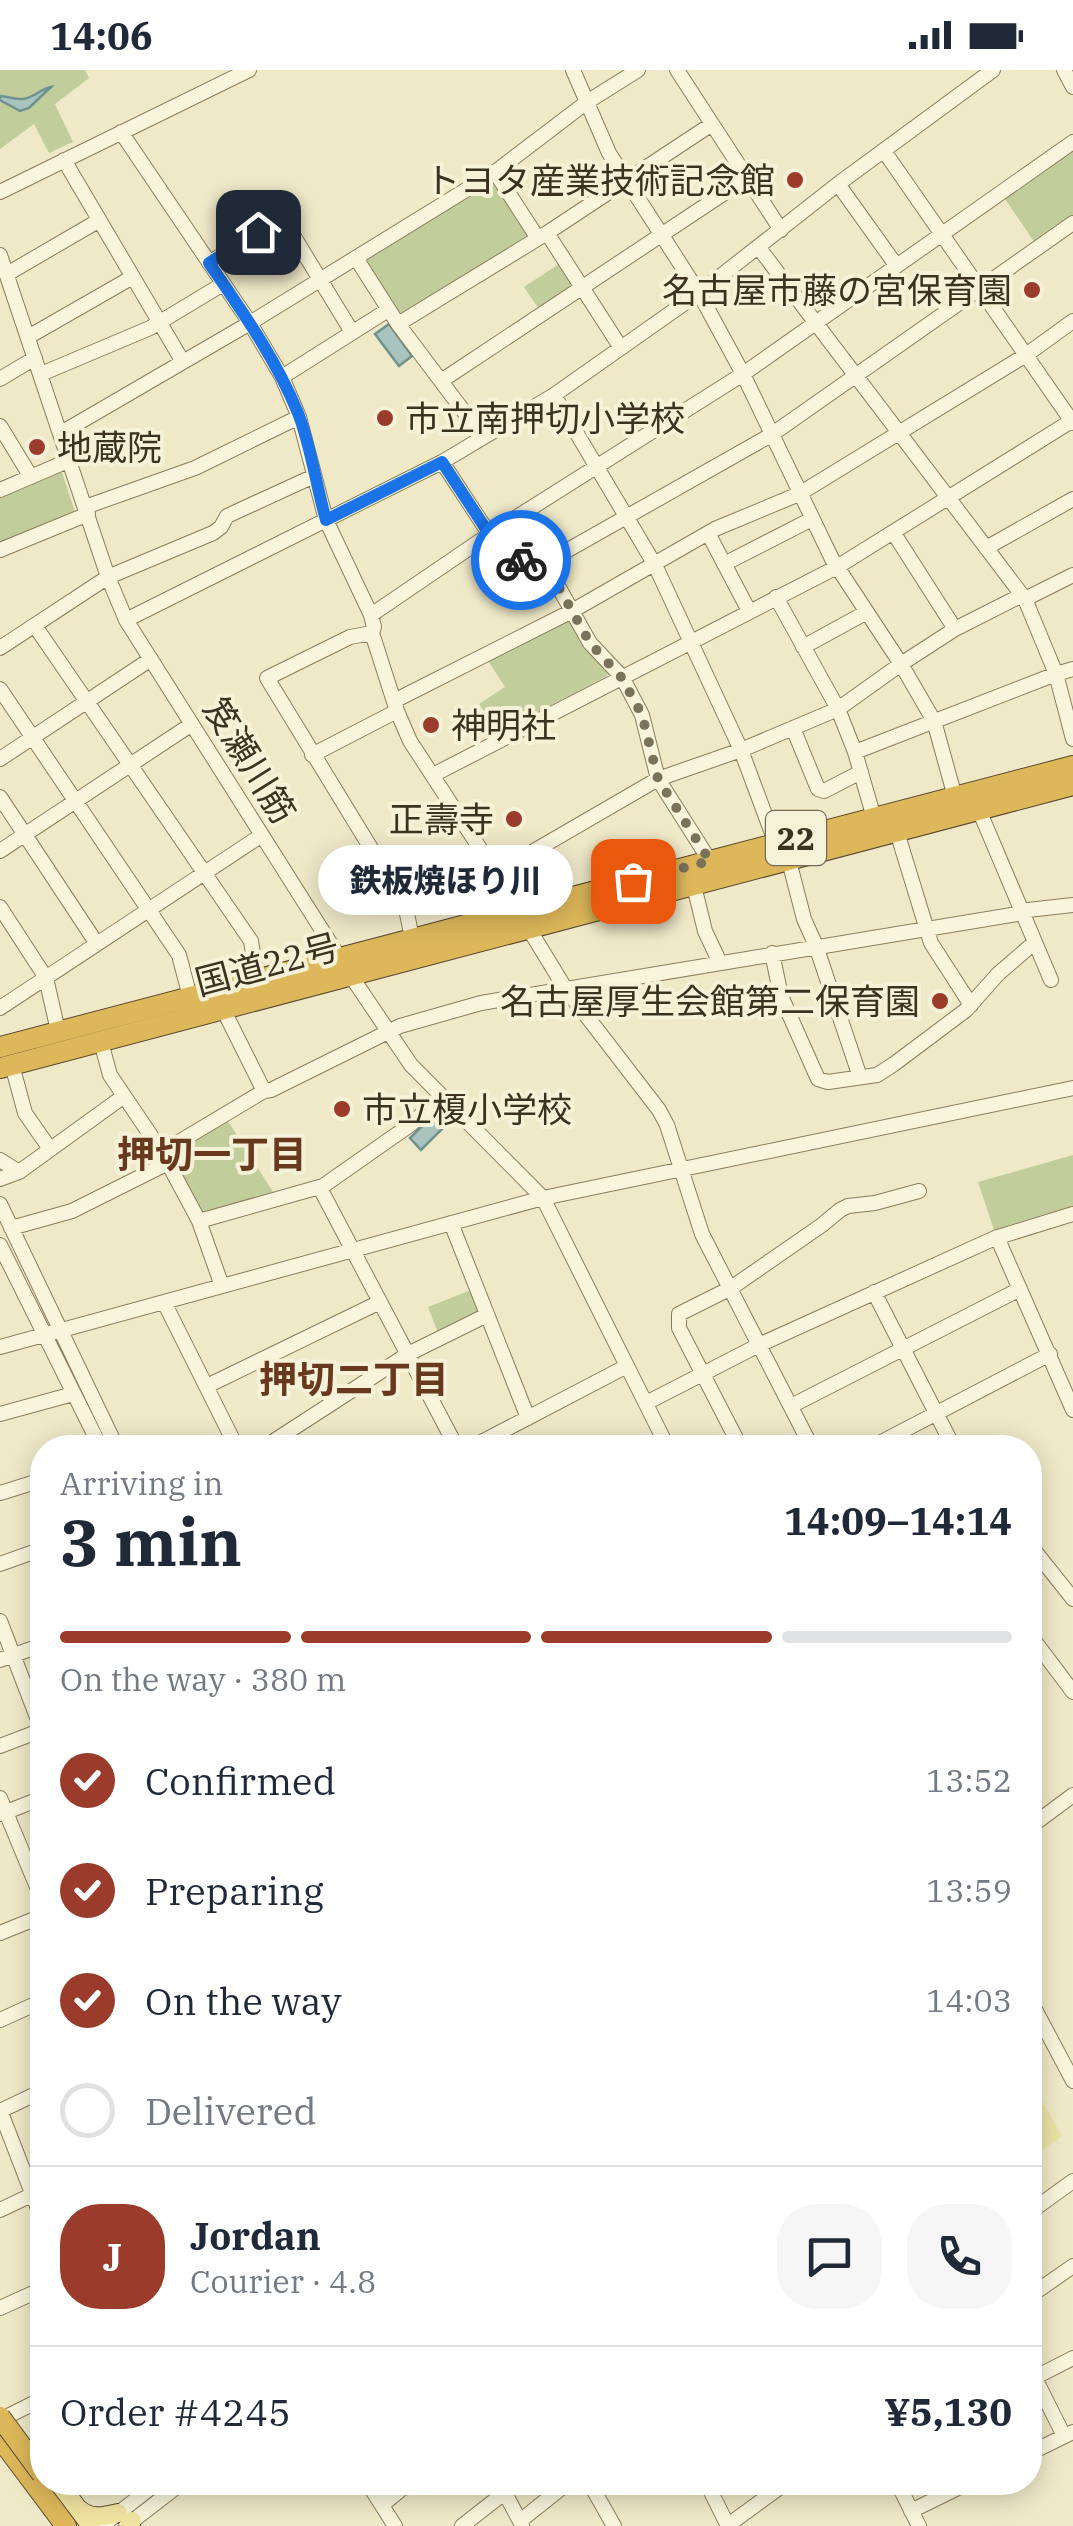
<!DOCTYPE html>
<meta charset="utf-8">
<style>
body{margin:0;font-family:"IBM Plex Serif","Noto Sans JP",serif;background:#f6f6f7;color:#1f2937;height:100vh;display:flex;flex-direction:column;font-size:38px;white-space:nowrap}
*{box-sizing:border-box;margin:0}
p{font-size:32px;color:#747a83}
.icon{flex:none;width:55px;height:55px;fill:none;stroke:currentColor;stroke-width:2;stroke-linecap:round;stroke-linejoin:round}
.map{position:relative;flex:1;overflow:hidden}
.drawer{position:absolute;left:30px;top:1365px;width:1012px;height:1060px;display:flex;flex-direction:column;background:#fff;border-radius:40px;box-shadow:0 5px 25px #0003}
.drawer>*{flex:none}
.pin{position:absolute;display:grid;place-items:center;width:85px;height:85px;color:#fff;margin:-42px;border-radius:20px;box-shadow:0 5px 15px #0006}
.courier{position:absolute;display:grid;place-items:center;width:100px;height:100px;margin:-50px;border:8px solid #1a73e8;border-radius:50%;background:#fff;color:#222;box-shadow:0 2px 12px #0007}
.bubble{position:absolute;height:70px;border-radius:35px;background:#fff;box-shadow:0 5px 25px #0003;font-size:32px;font-weight:800;line-height:70px;text-align:center}
.summary em{font-style:normal;font-weight:800}
.summary div{display:flex;flex-direction:column-reverse}
.summary{display:flex;align-items:center;justify-content:space-between;height:170px;padding:0 30px}
h1{font-size:65px;font-weight:800;line-height:75px}
.bar{display:grid;grid-template-columns:repeat(4,1fr);gap:15px 10px;align-content:center;height:120px;padding:0 30px}
.bar i{height:12px;border-radius:8px;background:#e0e1e3}
.bar .selected{background:#9b3b2c}
.bar p{grid-column:span 4}
.line{display:flex;align-items:center;gap:25px;padding:0 30px;border-top:2px solid #e0e1e3}
.line div{flex:1}
.round{display:grid;place-items:center;flex:none;width:105px;height:105px;border-radius:40px;background:#f6f6f7}
ol{padding:0 30px;list-style:none}
li{display:flex;align-items:center;gap:30px;height:110px}
li p{margin-inline-start:auto}
li .icon{padding:10px;border-radius:50%;background:#9b3b2c;color:#fff;stroke-width:4}
li:last-child{color:#747a83}
li i{width:55px;height:55px;border:5px solid #e0e1e3;border-radius:50%}
.status{display:flex;justify-content:space-between;align-items:center;height:70px;padding:0 50px;background:#fff;direction:ltr}
.status svg{height:28px;fill:currentColor}
.map>svg:first-child{display:block}
.green{fill:#c1ce9b}
.sand{fill:#ebe2a6}
.water{fill:#a9c3bf;stroke:#6f928e;stroke-width:2.5}
.lines{fill:none;stroke-linecap:round;stroke-linejoin:round}
.minor-casing{stroke:#8c7c5d;stroke-width:16}
.major-casing{stroke:#5a4a31;stroke-width:20}
.highway-casing{stroke:#5a4a31;stroke-width:22}
.minor{stroke:#f9f5dc;stroke-width:14}
.major{stroke:#f1e4a1;stroke-width:18}
.highway{stroke:#ddb75a;stroke-width:20}
.highway-bridge-casing{stroke:#5a4a31;stroke-width:22;stroke-linecap:butt}
.highway-bridge{stroke:#ddb75a;stroke-width:20}
.done{stroke:#7b725b;stroke-width:10;stroke-dasharray:0 18}
.route{stroke:#1a73e8;stroke-width:12}
.poi-dot{fill:#9b3b2c;stroke:#f6f2d8;stroke-width:4}
.labels{text-anchor:middle;dominant-baseline:central;stroke-width:8;stroke-linejoin:round;paint-order:stroke}
.shield{fill:#f6f2d8;stroke:#746c57;stroke-width:2.5}
.shield-label{font-size:32px;font-weight:bold;fill:#3c3220}
.poi-label{font-size:35px;fill:#3c3220;stroke:#f6f2d8;text-anchor:end}
.street-label{font-size:35px;fill:#3c3220;stroke:#f6f2d8}
.neighbourhood-label{font-size:38px;font-weight:bold;fill:#69391f;stroke:#f6f2d8}
</style>
<div class="status"><b>14:06</b><svg viewBox="0 0 49 12"><path d="M0 12V9h3v3zM5 12V6h3v6zM10 12V3h3v9zM15 12V0h3v12zM26 1h20v11H26zM47 4h2v5h-2z"/></svg></div>
<div class="map">
<svg width="1073" height="2456" viewBox="0 0 1073 2456">
<rect width="100%" height="100%" fill="#efe9c8"/>
<path class="green" d="M0,0H85L89,8L55,34L73,72L49,83L34,54L0,79Z
M1073,77V146L1035,173L1003,126Z
M491,112L498,115L530,163L528,168L405,244L396,242L366,194L367,190Z
M562,192L576,214L541,242L524,217Z
M61,399L75,442L0,475V425Z
M569,548L609,597L607,606L498,663L479,634L505,617L487,589Z
M226,1048L275,1125L200,1144L172,1087L171,1081Z
M1073,1085V1136L994,1160L978,1112Z
M471,1220L479,1240L475,1245L438,1263L428,1237Z"/>
<path class="sand" d="M1030,2010L1062,2066L1030,2089Z"/>
<path class="water" d="M51,17L29,38L20,41L0,30V26C8,26 15,30 23,29C34,28 40,19 51,17Z
M389,254L412,286L399,296L375,264Z
M438,1040L450,1051L421,1080L410,1068Z"/>
<g class="lines">
<defs>
<path id="minor" d="M573,0L609,83L699,223L743,304L832,489L901,594L934,651L955,727
M677,0L781,160
M1064,0L1073,17
M121,62L250,253L282,307L299,347L326,450L371,545L374,557L372,563L397,641L410,671L496,803L518,841
M884,81L1073,353
M64,90L183,292
M495,102L537,167
M838,114L896,195
M0,122L249,0
M547,163L621,278
M759,178L1025,529L1056,604L1073,669
M0,185L108,507L126,550L351,906L411,995L543,1128L668,1378
M356,188L398,254L483,367
M209,193L282,147L352,262
M7,204L98,151
M398,254L547,163L712,54
M28,267L131,208
M41,304L150,258L223,214
M282,307L388,240
M0,309L35,288
M441,311L747,108
M554,325L655,495L741,680L776,774L789,791L804,849L816,876L860,1007
M0,356L31,407
M61,363L250,253L495,102L587,32L638,0
M442,392L507,491L530,489L545,493L590,573L622,607L642,645L658,709L710,791
M0,420L70,390
M85,437L195,398L299,347
M893,462L955,559
M708,463L749,541
M986,478L1073,429
M0,480L88,444
M545,493L771,365L1073,153
M724,494L812,449
M776,527L838,639L855,682L874,748
M1025,529L1073,505
M371,545L490,464L743,304L1073,72
M126,550L442,392L554,325L699,223L838,114L993,0
M35,556L251,871L257,909
M372,563L350,567L267,608L405,834L491,795
M803,577L867,542
M0,578L108,507L213,463L221,457L227,446L314,406
M0,619L179,885L190,927
M394,631L572,541L715,459L799,424L1026,285L1073,251
M793,658L818,719L824,721L861,702
M855,682L1056,604L1073,599
M312,685L397,641
M0,689L151,589
M433,705L837,497L1073,350
M0,727L97,874
M979,740L1051,910
M897,762L931,873L971,935
M0,781L192,654
M496,803L658,709L741,680L838,639L901,594L955,559L1022,525
M694,816L705,861L720,893
M405,834L412,868
M0,837L46,908L58,961
M529,859L565,918L659,1040L667,1055L702,1164L812,1378
M772,883L781,926L818,1009L828,1012L877,1005L894,994L966,940L998,904L1035,872
M0,938L262,765
M223,939L264,1021
M101,972L110,1005L162,1082L199,1151L222,1216
M12,995L25,1043L50,1079
M162,1082L264,1021L271,1020L400,956L481,933L1023,843L1028,840L1073,835
M0,1090L19,1102
M0,1109L19,1102L124,1026
M320,1118L457,1378
M0,1134L117,1378
M199,1151L323,1116L410,1055L442,1026
M451,1153L528,1348
M11,1158L72,1141L168,1093
M997,1167L1073,1340
M0,1175L101,1378
M874,1222L954,1378
M164,1232L237,1378
M0,1277L543,1128L1073,1018
M207,1316L380,1232
M646,1333L759,1275L995,1168L1073,1144
M791,1336L1020,1219
M0,1344L73,1324
M263,1378L408,1284L487,1245
M470,1378L627,1296
M741,1378L679,1258V1244L731,1218L822,1155L840,1140L848,1136L875,1133L919,1121
M870,1378L1050,1284
M0,1423L42,1410
M1030,1475L1073,1529
M0,1494L42,1479
M0,1551L42,1660
M1030,1565L1073,1622
M0,1590L42,1575
M0,1676L42,1660
M0,1728L42,1829
M1,1744L42,1728
M1030,1757L1073,1725
M0,1863L42,1846
M1030,1930L1073,2011
M0,1950L42,1931
M0,2040L42,2149
M0,2041L42,2021
M0,2140L42,2120
M1030,2142L1073,2111
M1030,2226L1073,2196
M0,2238L42,2219
M1030,2298L1064,2366
M1030,2310L1073,2288
M0,2350L42,2329
M1030,2383L1073,2362
M367,2412L395,2456
M499,2412L522,2455
M589,2412L614,2456
M706,2412L728,2456
M897,2412L919,2456
M382,2435L410,2412
M911,2441L970,2412
M520,2451L569,2412
M102,2456L158,2412
M126,2456L183,2412
M462,2456L518,2412
M727,2456L787,2412"/>
<path id="major" d="M58,2412L91,2456
M79,2439C91,2450 104,2446 118,2443
M129,2456L132,2451"/>
<path id="highway" d="M0,977L1073,696
M0,998L1073,715
M0,2368L66,2456"/>
</defs>
<use href="#minor" class="minor-casing"/>
<use href="#major" class="major-casing"/>
<use href="#highway" class="highway-casing"/>
<use href="#minor" class="minor"/>
<use href="#major" class="major"/>
<use href="#highway" class="highway"/>
<defs>
<path id="highway-bridge" d="M0,2347L42,2404"/>
</defs>
<use href="#highway-bridge" class="highway-bridge-casing"/>
<use href="#highway-bridge" class="highway-bridge"/>
</g>
<g class="lines">
<path class="done" d="M521,490L530,489L545,493L590,573L622,608L642,645L658,709L710,791L633,811"/>
<path class="route" d="M258,162L209,193C242,241 276,289 298,343C311,376 316,415 326,450L442,392L507,491L521,490"/>
</g>
<g class="poi-dot">
<circle cx="795" cy="110" r="10"/>
<circle cx="1032" cy="220" r="10"/>
<circle cx="385" cy="348" r="10"/>
<circle cx="37" cy="377" r="10"/>
<circle cx="431" cy="655" r="10"/>
<circle cx="514" cy="749" r="10"/>
<circle cx="940" cy="931" r="10"/>
<circle cx="342" cy="1039" r="10"/>
</g>
<g class="labels">
<rect class="shield" x="766" y="741" width="60" height="54" rx="8"/>
<g class="shield-label">
<text x="796" y="768">22</text>
</g>
<g class="poi-label">
<text x="775" y="110">トヨタ産業技術記念館</text>
<text x="1012" y="220">名古屋市藤の宮保育園</text>
<text x="405" y="348" text-anchor="start">市立南押切小学校</text>
<text x="57" y="377" text-anchor="start">地蔵院</text>
<text x="451" y="655" text-anchor="start">神明社</text>
<text x="494" y="749">正壽寺</text>
<text x="920" y="931">名古屋厚生会館第二保育園</text>
<text x="362" y="1039" text-anchor="start">市立榎小学校</text>
</g>
<g class="street-label">
<text transform="translate(250 690) rotate(58)">笈瀬川筋</text>
<text transform="translate(267 894) rotate(-15)">国道22号</text>
</g>
<g class="neighbourhood-label">
<text x="212" y="1083">押切一丁目</text>
<text x="354" y="1308">押切二丁目</text>
</g>
</g>
</svg>
<div class="pin" style="left:633px;top:811px;background:#ea580c"><svg class="icon" aria-label="bag" viewBox="0 0 24 24"><path d="M5 8h14l-1 12H6zM9 8a3 3 0 0 1 6 0"/></svg></div>
<div class="pin" style="left:258px;top:162px;background:#1f2937"><svg class="icon" aria-label="home" viewBox="0 0 24 24"><path d="M3 11l9-7 9 7M6 9v11h12V9"/></svg></div>
<div class="courier" style="left:521px;top:490px"><svg class="icon" aria-label="bike" viewBox="0 0 24 24"><circle cx="6" cy="16" r="4"/><circle cx="18" cy="16" r="4"/><path d="M6 16l4-8h5l3 8M10 8l3 8H6M13 5h3"/></svg></div>
<div class="bubble" style="left:318px;top:775px;width:255px">鉄板焼ほり川</div>
<section class="drawer">
<div class="summary"><div><h1>3 min</h1><p>Arriving in</p></div><em>14:09–14:14</em></div>
<div class="bar"><i class="selected"></i><i class="selected"></i><i class="selected"></i><i></i><p>On the way · 380 m</p></div>
<ol>
<li><svg class="icon" aria-label="check" viewBox="0 0 24 24"><path d="M5 12l5 5 9-10"/></svg>Confirmed<p>13:52</p></li>
<li><svg class="icon" aria-label="check" viewBox="0 0 24 24"><path d="M5 12l5 5 9-10"/></svg>Preparing<p>13:59</p></li>
<li><svg class="icon" aria-label="check" viewBox="0 0 24 24"><path d="M5 12l5 5 9-10"/></svg>On the way<p>14:03</p></li>
<li><i></i>Delivered</li>
</ol>
<div class="line" style="height:180px"><b class="round" style="background:#9b3b2c;color:#fff">J</b><div><b>Jordan</b><p>Courier · 4.8</p></div><a class="round"><svg class="icon" aria-label="chat" viewBox="0 0 24 24"><path d="M4 5h16v11H9l-5 4z"/></svg></a><a class="round"><svg class="icon" aria-label="phone" viewBox="0 0 24 24"><path d="M5 4h4l2 5-3 2q2 4 5 5l2-3 5 2v4C11 20 4 13 5 4z"/></svg></a></div>
<div class="line" style="height:130px"><div>Order #4245</div><b>¥5,130</b></div>
</section>
</div>
